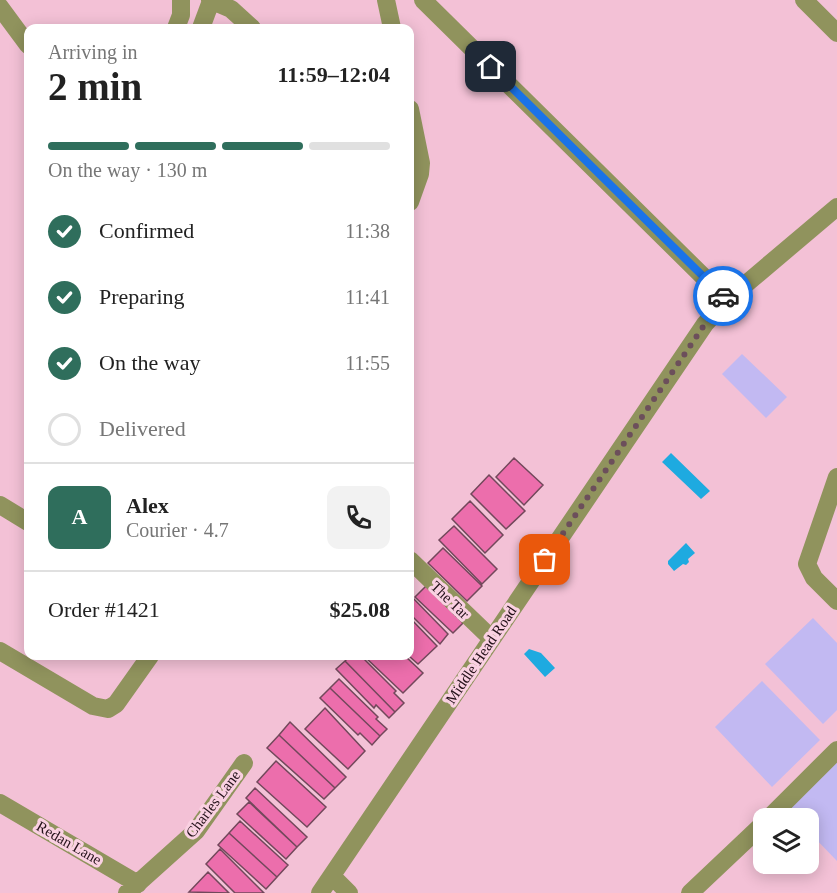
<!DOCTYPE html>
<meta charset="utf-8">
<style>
body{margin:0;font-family:Georgia,serif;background:#f2f2f2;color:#222;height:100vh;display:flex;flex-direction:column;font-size:22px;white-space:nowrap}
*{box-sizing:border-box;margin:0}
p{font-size:20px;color:#767676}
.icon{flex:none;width:33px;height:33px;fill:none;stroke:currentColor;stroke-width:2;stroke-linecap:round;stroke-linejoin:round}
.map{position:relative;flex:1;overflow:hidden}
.drawer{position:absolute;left:24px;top:24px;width:390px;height:636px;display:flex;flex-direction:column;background:#fff;border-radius:12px;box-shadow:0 3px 15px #0003}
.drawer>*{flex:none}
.tools{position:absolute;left:753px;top:808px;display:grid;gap:12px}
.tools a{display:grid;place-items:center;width:66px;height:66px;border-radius:12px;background:#fff;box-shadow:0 3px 15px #0003;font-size:30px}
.pin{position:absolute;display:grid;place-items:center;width:51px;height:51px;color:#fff;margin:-26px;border-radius:12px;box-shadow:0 3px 9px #0006}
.courier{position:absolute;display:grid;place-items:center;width:60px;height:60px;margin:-30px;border:4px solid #1a73e8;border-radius:50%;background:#fff;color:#222;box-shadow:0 2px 8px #0007}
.summary em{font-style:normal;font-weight:600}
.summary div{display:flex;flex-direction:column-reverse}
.summary{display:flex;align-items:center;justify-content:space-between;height:102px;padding:0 24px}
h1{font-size:39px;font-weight:600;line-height:45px}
.bar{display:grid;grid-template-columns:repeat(4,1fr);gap:9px 6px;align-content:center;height:72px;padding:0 24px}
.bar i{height:8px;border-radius:4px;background:#e0e0e0}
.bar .active{background:#2f6e5c}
.bar p{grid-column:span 4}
.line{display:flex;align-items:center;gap:15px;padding:0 24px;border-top:2px solid #e0e0e0}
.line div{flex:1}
.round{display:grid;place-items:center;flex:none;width:63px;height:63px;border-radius:12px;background:#f2f2f2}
ol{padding:0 24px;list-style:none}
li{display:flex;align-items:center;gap:18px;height:66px}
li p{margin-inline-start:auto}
li .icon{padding:6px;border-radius:50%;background:#2f6e5c;color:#fff;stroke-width:4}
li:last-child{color:#767676}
li i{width:33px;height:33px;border:3px solid #e0e0e0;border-radius:50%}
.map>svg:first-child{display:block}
.green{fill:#c2b9f2}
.water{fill:#1eaae0}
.building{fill:#ec6eac;stroke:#72485b;stroke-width:1.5}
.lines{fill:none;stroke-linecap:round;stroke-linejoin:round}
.minor{stroke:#90935d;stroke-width:18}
.done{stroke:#6c4f5b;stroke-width:6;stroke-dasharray:0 10.8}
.route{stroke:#1a73e8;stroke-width:8}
.labels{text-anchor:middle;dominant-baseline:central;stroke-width:6;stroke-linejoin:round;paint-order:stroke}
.street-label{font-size:15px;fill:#231119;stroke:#fad1e2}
</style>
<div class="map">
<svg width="837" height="893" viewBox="0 0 837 893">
<rect width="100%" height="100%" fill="#f3c1d6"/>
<path class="green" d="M742,354L787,397L766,418L722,374Z
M813,618L837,643V710L823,724L765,664Z
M762,681L820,740L772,787L715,727Z
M837,750V861L809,832L808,819H795L782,805Z"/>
<path class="water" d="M671,453L710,491L701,499L662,462Z
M686,543L695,553L688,559L689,562L686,565L683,564L674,571L668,564V561Z
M529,649L541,653L555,668L545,677L524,654Z"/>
<path class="building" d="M514,458L543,485L524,505L496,477Z
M489,475L525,511L506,529L471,494Z
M470,501L503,535L485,553L452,519Z
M454,526L497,569L482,584L439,540Z
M443,548L482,586L467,601L428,563Z
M426,586L463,623L453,633L415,597Z
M411,596L448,634L440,644L410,614Z
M410,618L437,646L418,664L409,656Z
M350,656H361L396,691L394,693L404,703L395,712L345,661Z
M364,656H405L423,673L403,693Z
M345,661L395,712L389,718L376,705L374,708L336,669Z
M339,679L378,717L376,719L387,729L380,736L330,688Z
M330,688L380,736L372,745L360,733L358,735L320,698Z
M325,708L365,751L348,769L305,729Z
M290,722L346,777L335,788L279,735Z
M279,735L335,788L324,799L267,748Z
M276,761L326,807L307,827L257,782Z
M255,788L307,837L297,847L246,798Z
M249,802L297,847L286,859L237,814Z
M240,821L288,865L277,877L229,833Z
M229,833L277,877L266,889L218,845Z
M220,849L264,893H235L206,864Z
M208,872L229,893L189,892Z"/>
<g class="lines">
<path class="minor" d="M210,0L231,9L252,28
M386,0L392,28
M423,0L727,300
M804,0L837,33
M0,7L28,45
M176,28L181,15V0
M201,28L211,1
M410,109L421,163L420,174L410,202
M837,477L807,564L814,578L837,601
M0,505L28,522
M410,560L492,639
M0,651L93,706L108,709L116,704L150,656
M0,803L138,884
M768,819L837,750
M332,876L349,893
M127,893L196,831L244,763
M320,893L705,324L727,300L837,207
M690,893L764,823"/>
</g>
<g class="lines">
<path class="done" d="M545,560L705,324L727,300L723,296"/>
<path class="route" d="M491,67L723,296"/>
</g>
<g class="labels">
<g class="street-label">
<text transform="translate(450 600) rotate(44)">The Tar</text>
<text transform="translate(481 655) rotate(-56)">Middle Head Road</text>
<text transform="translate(213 804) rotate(-53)">Charles Lane</text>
<text transform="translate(69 843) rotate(30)">Redan Lane</text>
</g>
</g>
</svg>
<div class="tools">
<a><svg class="icon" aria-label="layers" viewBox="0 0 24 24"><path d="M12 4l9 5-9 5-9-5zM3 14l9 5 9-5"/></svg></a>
</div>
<div class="pin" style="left:545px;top:560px;background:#ea580c"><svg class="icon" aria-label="bag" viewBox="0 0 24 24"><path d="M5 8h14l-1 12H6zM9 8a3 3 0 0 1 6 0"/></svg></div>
<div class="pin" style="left:491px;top:67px;background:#1f2937"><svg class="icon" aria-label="home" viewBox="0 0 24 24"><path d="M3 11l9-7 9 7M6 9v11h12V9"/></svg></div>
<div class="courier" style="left:723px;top:296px"><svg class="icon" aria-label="car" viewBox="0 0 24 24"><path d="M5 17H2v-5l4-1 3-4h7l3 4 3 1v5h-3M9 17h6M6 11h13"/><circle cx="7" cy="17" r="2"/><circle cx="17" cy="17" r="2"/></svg></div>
<section class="drawer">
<div class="summary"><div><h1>2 min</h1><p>Arriving in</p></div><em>11:59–12:04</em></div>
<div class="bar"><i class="active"></i><i class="active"></i><i class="active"></i><i></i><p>On the way · 130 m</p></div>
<ol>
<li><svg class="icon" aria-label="check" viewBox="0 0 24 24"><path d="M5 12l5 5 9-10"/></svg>Confirmed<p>11:38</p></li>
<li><svg class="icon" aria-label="check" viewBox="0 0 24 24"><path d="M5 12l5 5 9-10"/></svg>Preparing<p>11:41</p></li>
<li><svg class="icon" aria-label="check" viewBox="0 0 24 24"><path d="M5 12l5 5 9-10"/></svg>On the way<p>11:55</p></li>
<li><i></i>Delivered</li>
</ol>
<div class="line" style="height:108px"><b class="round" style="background:#2f6e5c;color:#fff">A</b><div><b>Alex</b><p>Courier · 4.7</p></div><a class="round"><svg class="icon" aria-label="phone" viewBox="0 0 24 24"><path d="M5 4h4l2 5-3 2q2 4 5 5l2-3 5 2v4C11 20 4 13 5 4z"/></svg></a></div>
<div class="line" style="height:78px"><div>Order #1421</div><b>$25.08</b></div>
</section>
</div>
